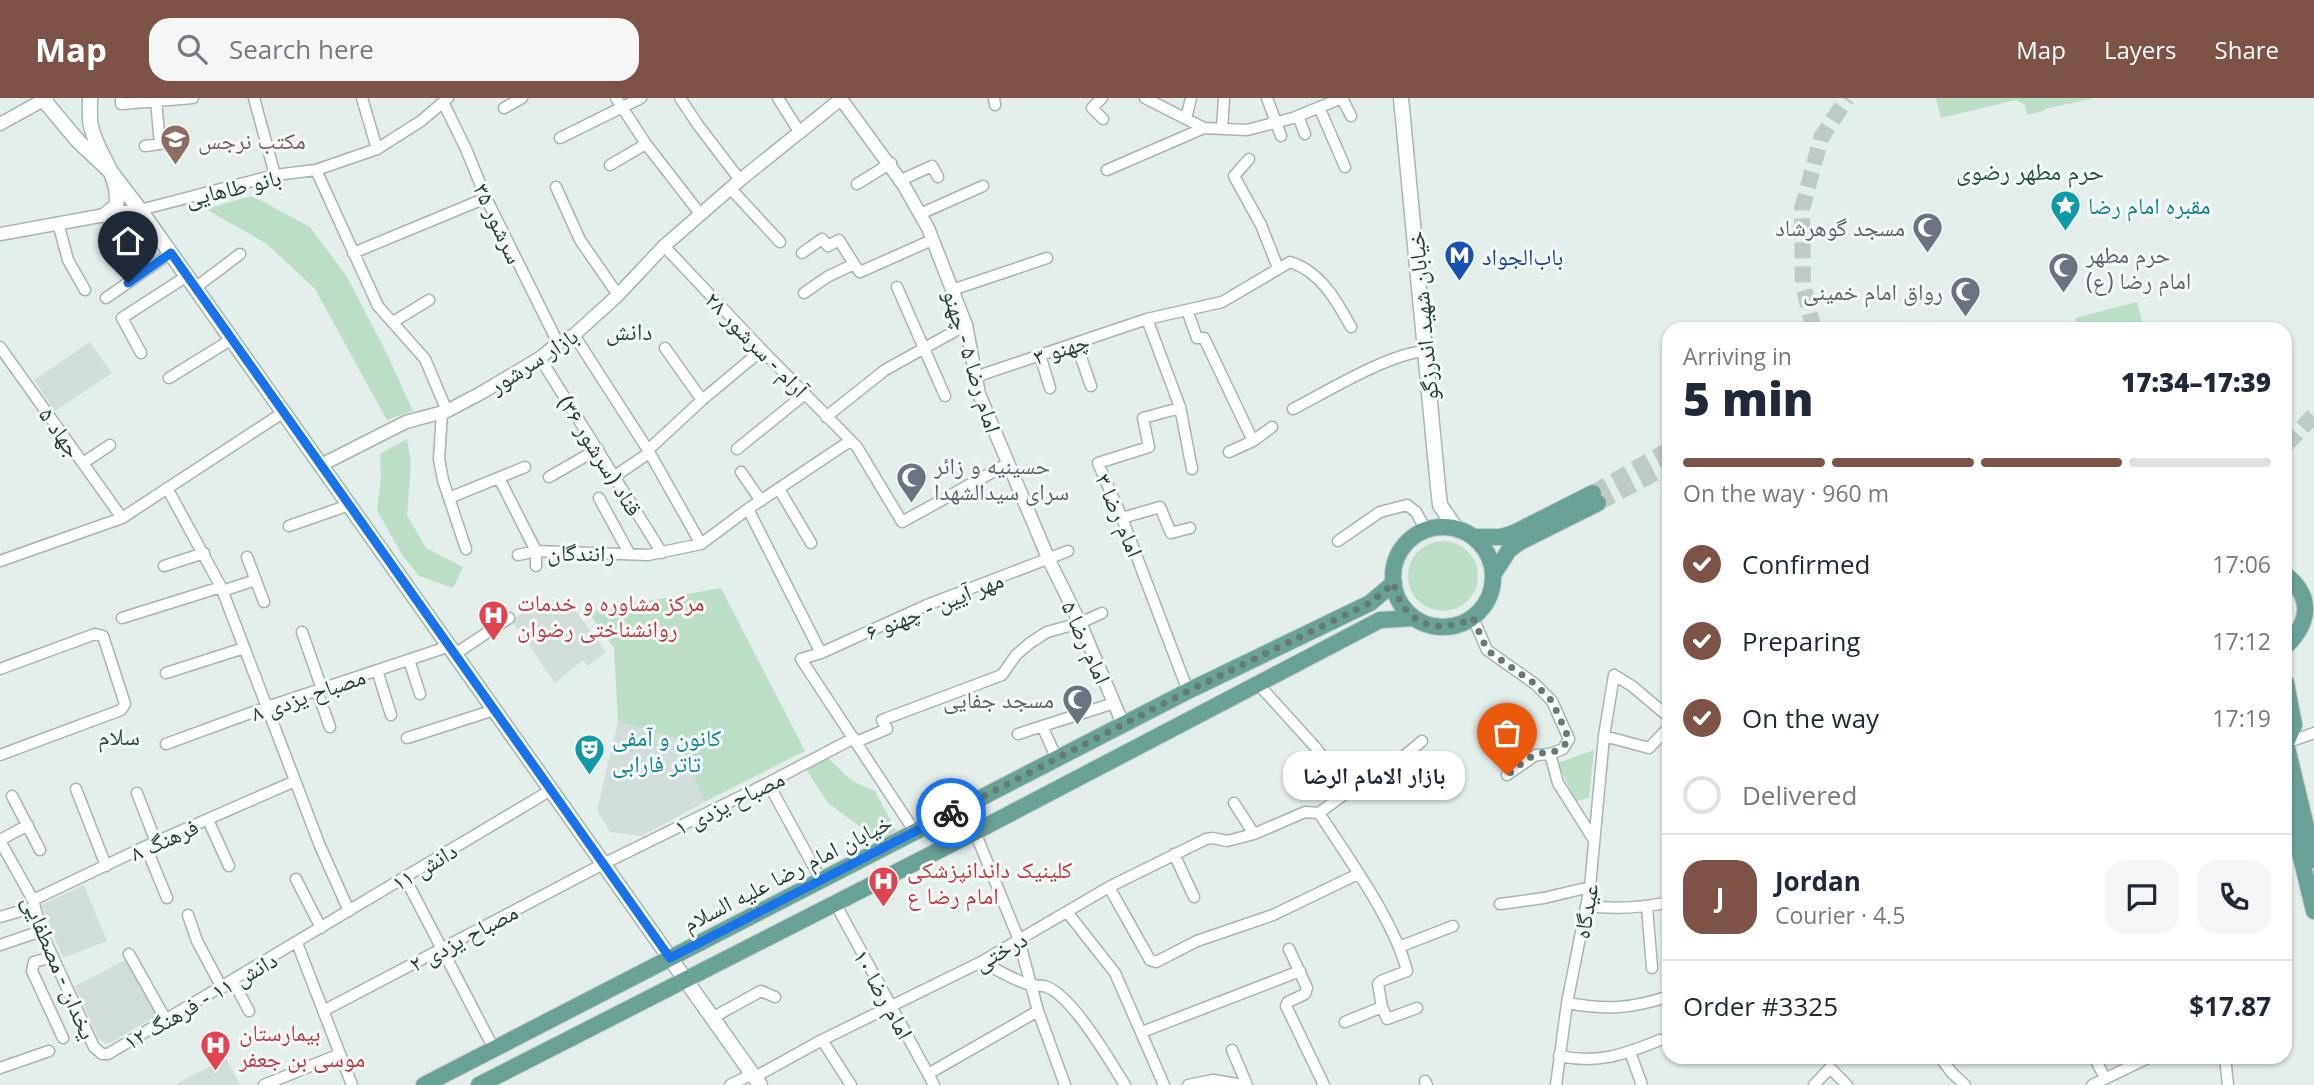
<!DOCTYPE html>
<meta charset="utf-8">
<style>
body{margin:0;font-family:"Open Sans","Noto Naskh Arabic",sans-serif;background:#f6f6f7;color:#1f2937;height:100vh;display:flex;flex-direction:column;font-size:26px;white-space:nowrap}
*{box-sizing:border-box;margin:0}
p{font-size:23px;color:#747a83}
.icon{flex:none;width:38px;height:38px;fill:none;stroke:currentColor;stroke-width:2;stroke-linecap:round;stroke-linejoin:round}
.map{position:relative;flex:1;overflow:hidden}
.drawer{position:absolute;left:1662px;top:224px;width:630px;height:742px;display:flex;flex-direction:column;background:#fff;border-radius:21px;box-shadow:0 2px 5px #0004}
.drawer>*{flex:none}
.pin{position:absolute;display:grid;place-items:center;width:60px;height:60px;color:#fff;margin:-72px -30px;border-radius:50% 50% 50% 0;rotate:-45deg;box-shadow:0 0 7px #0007}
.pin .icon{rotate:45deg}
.courier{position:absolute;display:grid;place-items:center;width:70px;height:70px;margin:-35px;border:5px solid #1a73e8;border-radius:50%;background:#fff;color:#222;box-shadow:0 2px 9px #0007}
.bubble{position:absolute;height:49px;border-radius:21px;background:#fff;box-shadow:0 2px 5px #0004;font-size:23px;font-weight:800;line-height:49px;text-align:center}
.overview em{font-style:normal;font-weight:800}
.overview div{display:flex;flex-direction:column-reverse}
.overview{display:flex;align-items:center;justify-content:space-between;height:119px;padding:0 21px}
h1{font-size:46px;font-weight:800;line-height:52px}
.bar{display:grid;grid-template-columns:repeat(4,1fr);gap:10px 7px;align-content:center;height:84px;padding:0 21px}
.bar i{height:9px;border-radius:5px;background:#e0e1e3}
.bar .active{background:#7d5348}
.bar p{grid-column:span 4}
.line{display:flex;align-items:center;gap:18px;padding:0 21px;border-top:2px solid #e0e1e3}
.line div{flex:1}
.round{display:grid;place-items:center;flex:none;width:74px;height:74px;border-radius:21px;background:#f6f6f7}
ol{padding:0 21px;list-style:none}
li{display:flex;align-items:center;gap:21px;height:77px}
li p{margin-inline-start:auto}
li .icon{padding:7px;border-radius:50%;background:#7d5348;color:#fff;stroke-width:4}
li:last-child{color:#747a83}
li i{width:38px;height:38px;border:4px solid #e0e1e3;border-radius:50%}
header{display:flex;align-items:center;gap:42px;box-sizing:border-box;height:98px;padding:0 35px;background:#7d5348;color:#fff}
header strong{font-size:33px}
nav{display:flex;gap:38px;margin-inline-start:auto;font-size:24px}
.search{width:490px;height:63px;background:#f6f6f7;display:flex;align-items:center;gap:18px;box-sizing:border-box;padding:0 24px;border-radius:21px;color:#747a83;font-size:26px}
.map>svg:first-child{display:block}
.built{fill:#d1ddd8}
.green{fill:#bcdec7}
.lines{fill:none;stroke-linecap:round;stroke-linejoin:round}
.primary-tunnel{stroke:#bdcac6;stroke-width:16;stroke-dasharray:16 8;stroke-linecap:butt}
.minor-casing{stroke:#a6b5b0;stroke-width:13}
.tertiary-casing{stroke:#a6b5b0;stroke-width:15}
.secondary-casing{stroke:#a1b9b1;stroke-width:17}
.primary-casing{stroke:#c1c9c7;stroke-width:18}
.minor{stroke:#fff;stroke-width:10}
.tertiary{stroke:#fff;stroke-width:12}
.secondary{stroke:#fff;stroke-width:14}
.primary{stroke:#68a296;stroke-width:16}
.done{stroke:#667b76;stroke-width:7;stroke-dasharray:0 12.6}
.route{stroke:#1a73e8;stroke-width:9}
.labels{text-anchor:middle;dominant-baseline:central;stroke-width:6;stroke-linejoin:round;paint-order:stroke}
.education-label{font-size:23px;fill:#785e54;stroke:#f4f9f7;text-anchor:start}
.street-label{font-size:23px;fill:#233e38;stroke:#f4f9f7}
.culture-label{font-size:23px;fill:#0d838f;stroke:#f4f9f7;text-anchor:start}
.worship-label{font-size:23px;fill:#5b616d;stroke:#f4f9f7;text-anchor:end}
.transit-label{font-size:23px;fill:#164399;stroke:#f4f9f7;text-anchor:start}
.health-label{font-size:23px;fill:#be3a42;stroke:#f4f9f7;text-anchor:start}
.neighbourhood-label{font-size:24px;fill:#1e5046;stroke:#f4f9f7}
</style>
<header>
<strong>Map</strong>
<div class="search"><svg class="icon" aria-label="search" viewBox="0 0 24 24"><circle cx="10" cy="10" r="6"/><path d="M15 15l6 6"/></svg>Search here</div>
<nav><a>Map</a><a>Layers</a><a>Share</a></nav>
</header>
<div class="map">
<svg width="2314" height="987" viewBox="0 0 2314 987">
<rect width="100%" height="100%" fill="#e3ede9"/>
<path class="built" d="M90,244L112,275L55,313L34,282Z
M570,505L606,554L588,568L583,562L555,585L512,523L532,507Z
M618,623L686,644L684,655L704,704L642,738L610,734L597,712Z
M84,787L107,843L63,860L41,807Z
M127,861L159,916L110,945L105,946L98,940L75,888Z
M226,960L240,987H174Z"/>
<path class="green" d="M1936,0H2091V1L2045,11L2043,13L2027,17L2025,7L2016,2L1941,20Z
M252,98L310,129L346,177L386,254L413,313L387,322L315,191L267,146L206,111Z
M2137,204L2144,231H2078L2075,220Z
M407,341L411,365L407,417L426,450L463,469L453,490L419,478L402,457L377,412L381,382L380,356Z
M1408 478a35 35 0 1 1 70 0a35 35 0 1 1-70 0Z
M721,490L805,653L704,704L684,654L686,644L618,623L614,550L588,514Z
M1594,652L1589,700L1575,703L1558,665Z
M828,660L852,683L875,693L896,733L874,745L859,728L828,705L806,671Z"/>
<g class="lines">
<path class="primary-tunnel" d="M1814,231L1803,187L1802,111L1821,40L1847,0
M2286,347L2314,317
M1593,395L1670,351
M1598,405L1670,367"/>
<defs>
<path id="minor" d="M121,0V6L193,0
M254,0L275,77
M362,0L377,51
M616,0L646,46L701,117
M680,0L698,27L740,82
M778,0L800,35
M994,0L995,7
M1102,0L1092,10L1103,21
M1145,0L1204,30L1247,32L1293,20L1342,0
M1267,0L1281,38
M1342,0L1351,18
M443,4L466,51L486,100L558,245
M1319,9L1345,69
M504,10L522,0
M1298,18L1305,36
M1186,21L1191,0
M1222,31L1224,1
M560,40L641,0
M145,48L160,46L156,3
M1249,61L1234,78L1261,127L1278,170
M610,67L646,46
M316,72L378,208L425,261L447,313
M1107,72L1204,30
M899,83L932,68L938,79
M857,86L891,65
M556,89L580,142L618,197
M731,91L780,144
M140,112L275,77L316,72L377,51L421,23L448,0
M920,116L983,88
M58,125L68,162L85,192
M664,148L762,252L857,349L902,424L1007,366
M353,155L486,100
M802,155L822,141L828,148L839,142L854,166
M897,189L945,298
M195,190L240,156
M952,192L1047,160
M804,195L827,179L854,166L860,174L932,142
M106,200L171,155
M1187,212L1197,240H1204L1253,343
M1147,221L1180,309L1192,371
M393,224L429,202
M574,237L648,352L701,446
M1076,245L1091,288
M0,249L122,420
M665,250L702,302
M141,255L122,220L187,178
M1040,257L1050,290
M540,260L662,455
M975,279L1147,221L1222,204L1290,164C1320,173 1337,203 1351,229
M169,280L232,241
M1180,310L1143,320L1149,349L1098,365L1122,420L1188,593
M1293,311C1328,293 1388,256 1425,253
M442,315L439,361L443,382L466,451
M826,319L885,272L966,227
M737,351L805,296
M648,352L702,302L762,252
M1229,354L1253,343L1272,329
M83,365L110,347
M741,374L761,403
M615,378L649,355
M549,379L598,351
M499,380L536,453V468
M167,390L221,489L320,748L349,813
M779,391L811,445
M449,400L525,369
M599,400L629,455
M748,411L821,555
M1122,420L1160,409L1171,435L1190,430
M289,428L349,407
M1338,443L1380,414L1407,407L1416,414L1426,432
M518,457L536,453L648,457L701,446L748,411L850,343
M247,459L264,504
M0,463L122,420L284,314
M164,468L204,455
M222,493L256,482
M122,520L221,489
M1473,520L1487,552L1535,586L1552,603L1569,641L1563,651L1550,656
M302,534L322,591
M455,556L509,520
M409,562L420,596
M0,571L95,536L103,538L125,606L121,612L0,657
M377,572L391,617
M166,575L244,550
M1259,587L1317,651L1347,695
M317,593L330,629
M1042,628L1057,661
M1018,636L1114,605
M1604,638L1649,650L1670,628
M407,640L494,612
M856,644L887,631L882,622L1002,577L1016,557L1030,545L1047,534L1080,525L1102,515
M2286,645L2314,635
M166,646L267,609L450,548
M1507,677L1536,657L1550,656L1558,685L1594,742
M768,685L821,782
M76,691L106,768
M137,695L156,744
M12,698L40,752
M1234,705L1254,736
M1319,715L1362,683L1378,680L1422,643
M208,722L229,768
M915,734L801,561L821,555L927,507L1068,453
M975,734L1019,842L1038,913L1065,987
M0,742L28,727
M0,743L33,802L41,833L94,949L102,956H108L551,692
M146,749L167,800
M1174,756L1194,799
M405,780L494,951
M296,781L321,830
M1109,789L1150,862L1156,864L1197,843L1273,817L1358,776
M33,802L142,750L295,683
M835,805L934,987
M1500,806L1544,800L1590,789
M1586,808C1614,811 1642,810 1670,804
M1647,809L1652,870
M1067,814L1115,875L1164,987
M188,817L197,843L222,890
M0,819L35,809
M297,845L352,987
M0,847L41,833
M1399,849L1453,828
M1289,851L1307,890L1305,896L1288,904L1286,908L1324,987
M129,856L166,922
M52,859L34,864L32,873L63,940
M981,864C997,871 1014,883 1031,887C1036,888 1042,887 1047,889C1073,899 1110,963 1125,987
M233,883L249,913
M1567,905C1607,912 1630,911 1670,898
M1382,909L1387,921L1417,910
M323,913L603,766L768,685L854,640
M712,920L761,893L775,899
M1142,934L1300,873
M822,942L851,987
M1232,952L1247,987
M1630,954L1642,987
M1559,958C1598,966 1623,957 1660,942
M1940,959L1952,975L1965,987
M2094,959L2105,980
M2225,959L2228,987
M0,970L49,953
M928,976L1038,913
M755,979L822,942L981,864L1109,789L1206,741L1213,740L1227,743L1254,736L1305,714L1319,715C1348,760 1394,822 1407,873L1381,883L1378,886L1382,909L1345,924
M1425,983L1427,987
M264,987L340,956
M730,987L752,976
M1188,987L1213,982L1243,987
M1556,987L1567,905L1590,789L1604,638L1614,577L1632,588L1670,620
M1814,987L1830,970L1847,987
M2092,987L2150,959"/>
<path id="tertiary" d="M0,26L47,0
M0,136L105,117L140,112
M321,367L406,324L447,313L481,295L540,260L558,245L574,237L618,197L664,148L740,82L841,1L903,86L928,130L966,227L979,296L1049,462L1080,525L1123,626"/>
<path id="secondary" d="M42,0L78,43L111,74L140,112L760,987
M90,0C90,9 89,20 91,28C96,55 122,79 116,108L105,117
M1401,0L1438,389L1440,407L1457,432"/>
<path id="primary" d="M1393 479a50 50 0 1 1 100 0a50 50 0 1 1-100 0Z
M1473,439H1501L1514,435L1593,395
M1493,477L1509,452L1520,444L1598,405
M2286,477C2313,499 2310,525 2286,548
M2286,585L2294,627L2286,645
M2286,645L2314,762
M2286,697L2314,813
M424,987L1188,593L1370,505L1394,485
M479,987L975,734L1380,522L1414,520"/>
</defs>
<use href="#minor" class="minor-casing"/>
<use href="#tertiary" class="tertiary-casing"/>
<use href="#secondary" class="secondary-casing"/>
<use href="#primary" class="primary-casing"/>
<use href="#minor" class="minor"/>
<use href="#tertiary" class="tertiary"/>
<use href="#secondary" class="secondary"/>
<use href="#primary" class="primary"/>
</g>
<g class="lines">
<path class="done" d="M951,715L1188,593L1370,505L1394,485C1402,526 1438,538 1473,520L1487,552L1535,586L1552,603L1569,641C1557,659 1551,651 1535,657C1525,661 1516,671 1507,677"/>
<path class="route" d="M128,185L171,155L670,860L951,715"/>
</g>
<defs>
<symbol id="university-pin" viewBox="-11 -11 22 30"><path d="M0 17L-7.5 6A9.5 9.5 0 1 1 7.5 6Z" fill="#8d6e63" stroke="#f4f9f7"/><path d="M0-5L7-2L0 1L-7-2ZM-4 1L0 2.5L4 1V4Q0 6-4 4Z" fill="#fff"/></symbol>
<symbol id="sight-pin" viewBox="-11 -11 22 30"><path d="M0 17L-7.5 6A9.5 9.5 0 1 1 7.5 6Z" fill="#0f9aa8" stroke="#f4f9f7"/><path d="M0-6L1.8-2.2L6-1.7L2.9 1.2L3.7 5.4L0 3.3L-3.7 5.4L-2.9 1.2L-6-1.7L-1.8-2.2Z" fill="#fff"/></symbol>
<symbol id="mosque-pin" viewBox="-11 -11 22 30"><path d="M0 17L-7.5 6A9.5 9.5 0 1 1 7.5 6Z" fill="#6b7280" stroke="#f4f9f7"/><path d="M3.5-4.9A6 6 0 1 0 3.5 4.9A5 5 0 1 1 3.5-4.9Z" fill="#fff"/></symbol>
<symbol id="metro-pin" viewBox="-11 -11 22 30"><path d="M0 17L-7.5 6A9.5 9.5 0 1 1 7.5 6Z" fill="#1a4fb4" stroke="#f4f9f7"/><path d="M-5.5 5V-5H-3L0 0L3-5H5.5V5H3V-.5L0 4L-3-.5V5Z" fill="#fff"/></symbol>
<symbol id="hospital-pin" viewBox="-11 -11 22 30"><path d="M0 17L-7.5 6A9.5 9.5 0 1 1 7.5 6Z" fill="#e0444e" stroke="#f4f9f7"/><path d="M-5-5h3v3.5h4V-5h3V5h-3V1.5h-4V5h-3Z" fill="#fff"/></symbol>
<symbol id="theatre-pin" viewBox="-11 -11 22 30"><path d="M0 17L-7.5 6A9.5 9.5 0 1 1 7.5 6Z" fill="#0f9aa8" stroke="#f4f9f7"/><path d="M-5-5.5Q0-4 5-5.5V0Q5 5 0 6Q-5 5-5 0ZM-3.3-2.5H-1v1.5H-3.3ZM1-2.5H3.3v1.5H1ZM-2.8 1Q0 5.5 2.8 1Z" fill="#fff"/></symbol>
</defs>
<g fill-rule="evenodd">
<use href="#university-pin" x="158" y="24" width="35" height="47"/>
<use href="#sight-pin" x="2048" y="90" width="35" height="47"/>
<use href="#mosque-pin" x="1910" y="112" width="35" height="47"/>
<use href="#metro-pin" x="1442" y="140" width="35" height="47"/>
<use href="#mosque-pin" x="2046" y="152" width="35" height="47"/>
<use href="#mosque-pin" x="1948" y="176" width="35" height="47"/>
<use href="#mosque-pin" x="894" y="362" width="35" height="47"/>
<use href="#hospital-pin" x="476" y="500" width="35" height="47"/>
<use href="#mosque-pin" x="1060" y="584" width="35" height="47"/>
<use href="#theatre-pin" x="572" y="634" width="35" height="47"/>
<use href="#hospital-pin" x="866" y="766" width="35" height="47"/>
<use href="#hospital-pin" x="198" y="930" width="35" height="47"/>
</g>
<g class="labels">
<g class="education-label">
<text x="198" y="42">مکتب نرجس</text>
</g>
<g class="street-label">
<text transform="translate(233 89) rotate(-13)">بانو طاهایی</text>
<text transform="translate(499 125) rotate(65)">سرشور ۳۵</text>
<text transform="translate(1422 218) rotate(-95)">خیابان شهید اندرزگو</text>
<text transform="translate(757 246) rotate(46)">آرام - سرشور ۲۸</text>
<text transform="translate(1061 250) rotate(-18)">چهنو ۳</text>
<text transform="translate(533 262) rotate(-33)">بازار سرشور</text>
<text transform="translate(973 263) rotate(73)">امام رضا ۵ - چهنو</text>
<text transform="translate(61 334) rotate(55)">جهاد ۵</text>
<text transform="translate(601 357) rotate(58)">قناد (سرشور ۳۶)</text>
<text transform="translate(1120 417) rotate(67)">امام رضا ۳</text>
<text transform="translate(581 454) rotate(1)">رانندگان</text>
<text transform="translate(934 507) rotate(-22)">مهر آیین - چهنو ۶</text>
<text transform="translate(1087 544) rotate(66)">امام رضا ۵</text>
<text transform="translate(308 596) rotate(-19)">مصباح یزدی ۸</text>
<text transform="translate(729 704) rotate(-26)">مصباح یزدی ۱</text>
<text transform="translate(164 741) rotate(-24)">فرهنگ ۸</text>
<text transform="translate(424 768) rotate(-31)">دانش ۱۱</text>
<text transform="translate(787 774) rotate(-27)">خیابان امام رضا علیه السلام</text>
<text transform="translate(1585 813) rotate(-80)">عیدگاه</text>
<text transform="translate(463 839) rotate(-28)">مصباح یزدی ۲</text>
<text transform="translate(1000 852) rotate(-29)">درختی</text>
<text transform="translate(60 869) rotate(67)">یخدان - مصطفایی</text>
<text transform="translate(884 896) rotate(61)">امام رضا ۱۰</text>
<text transform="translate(200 902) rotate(-30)">دانش ۱۱ - فرهنگ ۱۲</text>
</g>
<g class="culture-label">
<text x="2088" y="107">مقبره امام رضا</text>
<text x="612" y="639">کانون و آمفی<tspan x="612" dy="26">تاتر فارابی</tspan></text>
</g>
<g class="worship-label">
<text x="1905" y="129">مسجد گوهرشاد</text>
<text x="2086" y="156" text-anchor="start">حرم مطهر<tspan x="2086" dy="26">امام رضا (ع)</tspan></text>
<text x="1943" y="193">رواق امام خمینی</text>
<text x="934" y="367" text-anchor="start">حسینیه و زائر<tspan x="934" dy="26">سرای سیدالشهدا</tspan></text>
<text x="1054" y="601">مسجد جفایی</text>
</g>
<g class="transit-label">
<text x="1482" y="158">باب‌الجواد</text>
</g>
<g class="health-label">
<text x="517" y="504">مرکز مشاوره و خدمات<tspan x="517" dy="26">روانشناختی رضوان</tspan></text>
<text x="907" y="771">کلینیک داندانپزشکى<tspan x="907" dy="26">امام رضا ع</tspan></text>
<text x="239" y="934">بیمارستان<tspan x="239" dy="26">موسی بن جعفر</tspan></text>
</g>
<g class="neighbourhood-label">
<text x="2030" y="72">حرم مطهر رضوی</text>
<text x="629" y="232">دانش</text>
<text x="119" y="637">سلام</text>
</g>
</g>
</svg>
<div class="pin" style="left:1507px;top:677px;background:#ea580c"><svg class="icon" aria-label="bag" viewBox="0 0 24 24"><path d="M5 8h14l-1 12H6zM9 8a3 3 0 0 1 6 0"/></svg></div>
<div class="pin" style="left:128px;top:185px;background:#1f2937"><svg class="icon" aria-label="home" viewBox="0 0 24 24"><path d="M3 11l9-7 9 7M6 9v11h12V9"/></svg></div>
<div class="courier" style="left:951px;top:715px"><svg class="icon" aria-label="bike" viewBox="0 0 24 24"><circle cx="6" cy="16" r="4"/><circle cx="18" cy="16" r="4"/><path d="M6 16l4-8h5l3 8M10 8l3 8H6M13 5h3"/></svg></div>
<div class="bubble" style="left:1283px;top:653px;width:182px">بازار الامام الرضا</div>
<section class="drawer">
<div class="overview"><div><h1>5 min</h1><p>Arriving in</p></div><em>17:34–17:39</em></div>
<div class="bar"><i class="active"></i><i class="active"></i><i class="active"></i><i></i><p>On the way · 960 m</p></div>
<ol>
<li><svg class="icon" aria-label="check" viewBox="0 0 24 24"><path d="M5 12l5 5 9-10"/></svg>Confirmed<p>17:06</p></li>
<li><svg class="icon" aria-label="check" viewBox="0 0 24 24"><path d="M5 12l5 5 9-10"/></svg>Preparing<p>17:12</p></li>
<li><svg class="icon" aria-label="check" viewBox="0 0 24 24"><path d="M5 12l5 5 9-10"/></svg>On the way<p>17:19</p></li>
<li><i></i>Delivered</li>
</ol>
<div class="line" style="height:126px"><b class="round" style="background:#7d5348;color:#fff">J</b><div><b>Jordan</b><p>Courier · 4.5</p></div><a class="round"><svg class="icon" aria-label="chat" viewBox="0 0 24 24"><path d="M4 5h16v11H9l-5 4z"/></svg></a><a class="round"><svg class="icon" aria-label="phone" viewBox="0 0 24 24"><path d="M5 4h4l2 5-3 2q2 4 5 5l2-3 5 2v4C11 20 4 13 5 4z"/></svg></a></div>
<div class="line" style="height:91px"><div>Order #3325</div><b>$17.87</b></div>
</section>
</div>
